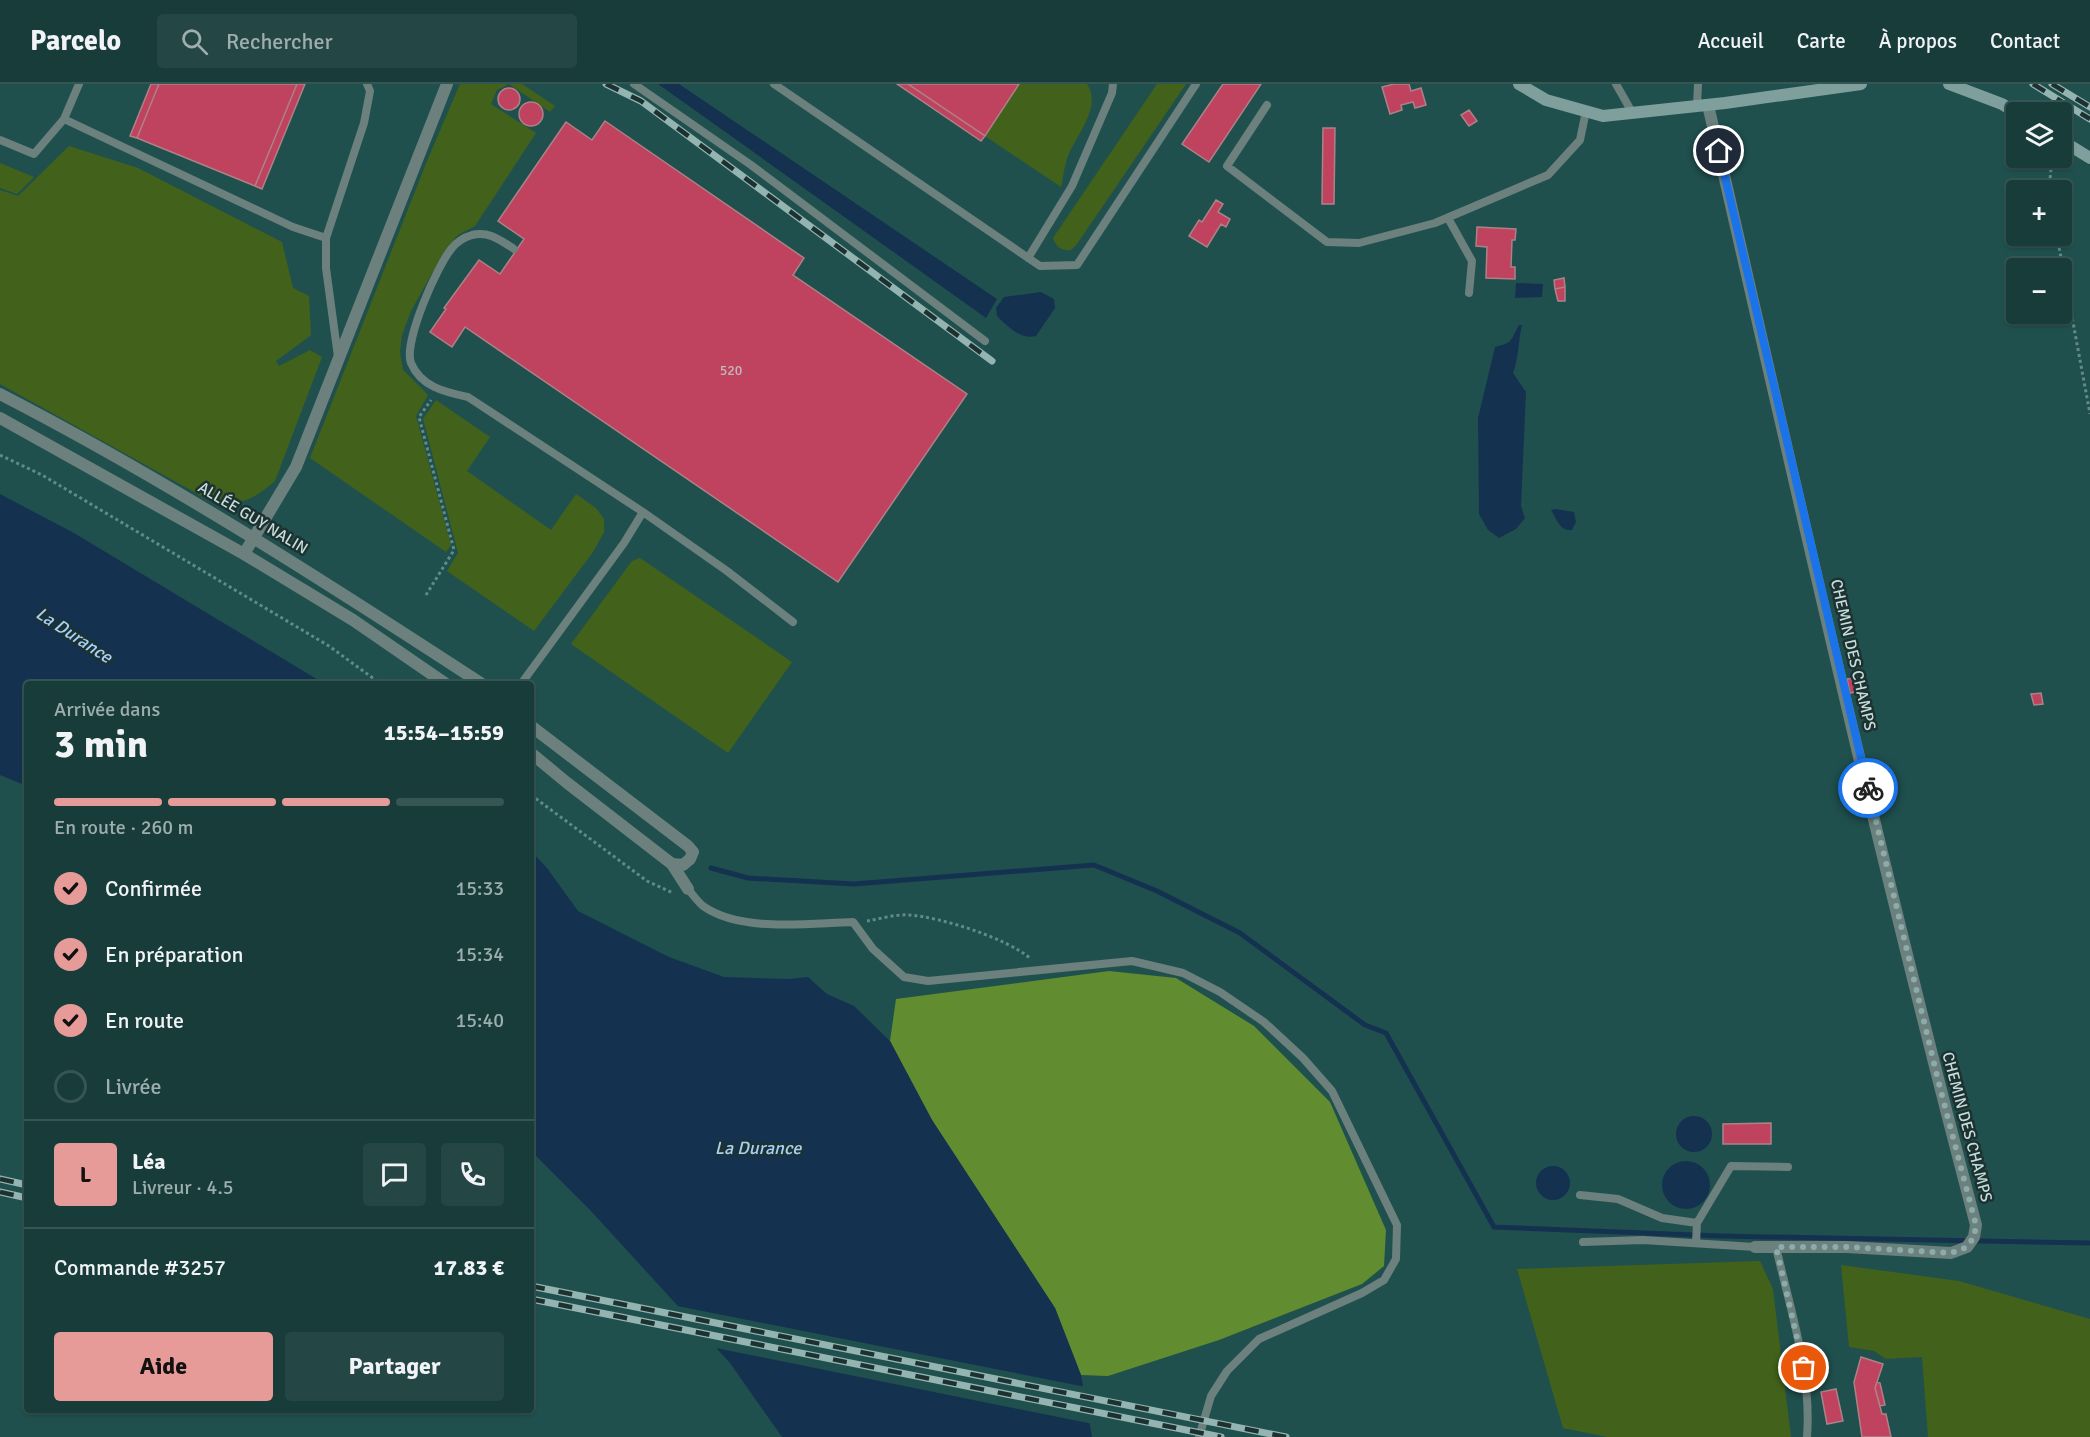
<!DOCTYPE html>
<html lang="fr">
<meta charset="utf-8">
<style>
body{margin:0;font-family:Signika,sans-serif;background:#244745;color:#f1f3f6;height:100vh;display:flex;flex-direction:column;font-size:22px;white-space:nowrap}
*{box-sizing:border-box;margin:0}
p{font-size:20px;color:#9eadaf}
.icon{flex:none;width:33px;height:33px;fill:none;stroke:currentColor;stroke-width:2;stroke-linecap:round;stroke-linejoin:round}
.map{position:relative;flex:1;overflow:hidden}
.sheet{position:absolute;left:24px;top:597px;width:510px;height:732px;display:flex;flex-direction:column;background:#173c3a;border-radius:6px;box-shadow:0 2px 4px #0004,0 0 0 2px #365654}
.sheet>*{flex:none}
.tools{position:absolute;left:2006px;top:18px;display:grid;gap:12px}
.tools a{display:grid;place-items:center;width:66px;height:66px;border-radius:6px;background:#173c3a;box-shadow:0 2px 4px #0004,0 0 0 2px #365654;font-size:30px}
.pin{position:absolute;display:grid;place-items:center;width:51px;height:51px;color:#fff;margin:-26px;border:3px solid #fff;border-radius:50%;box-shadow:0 2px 6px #0007}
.courier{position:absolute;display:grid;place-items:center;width:60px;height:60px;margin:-30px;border:4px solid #1a73e8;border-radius:50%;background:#fff;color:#222;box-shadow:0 2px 8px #0007}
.summary em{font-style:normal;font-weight:700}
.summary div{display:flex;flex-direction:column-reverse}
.summary{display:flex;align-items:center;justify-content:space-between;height:102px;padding:0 30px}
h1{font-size:39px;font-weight:700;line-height:45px}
.bar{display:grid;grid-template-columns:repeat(4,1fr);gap:9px 6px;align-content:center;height:72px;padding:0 30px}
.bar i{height:8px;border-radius:4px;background:#365654}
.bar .selected{background:#e69b98}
.bar p{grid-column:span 4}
.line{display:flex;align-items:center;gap:15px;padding:0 30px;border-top:2px solid #365654}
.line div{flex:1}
.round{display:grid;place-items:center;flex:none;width:63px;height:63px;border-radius:6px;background:#244745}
ol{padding:0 30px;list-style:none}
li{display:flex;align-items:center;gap:18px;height:66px}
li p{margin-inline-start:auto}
li .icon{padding:6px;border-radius:50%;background:#e69b98;color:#111;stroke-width:4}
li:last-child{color:#9eadaf}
li i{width:33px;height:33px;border:3px solid #365654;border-radius:50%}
.primary-button{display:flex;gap:12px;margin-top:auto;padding:12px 30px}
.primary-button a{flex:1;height:69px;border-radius:6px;background:#e69b98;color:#111;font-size:24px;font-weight:700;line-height:69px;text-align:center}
.primary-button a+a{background:#244745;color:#f1f3f6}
header{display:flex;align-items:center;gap:36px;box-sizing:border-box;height:84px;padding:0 30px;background:#173c3a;border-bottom:2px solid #365654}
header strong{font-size:28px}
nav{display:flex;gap:33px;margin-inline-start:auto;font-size:21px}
.search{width:420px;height:54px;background:#244745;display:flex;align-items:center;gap:15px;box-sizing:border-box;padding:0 21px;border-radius:6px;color:#9eadaf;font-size:22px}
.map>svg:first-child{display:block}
.green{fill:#42621b}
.forest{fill:#628c30}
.water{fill:#143250}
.pier{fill:#1f504e}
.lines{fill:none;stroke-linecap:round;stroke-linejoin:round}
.stream{stroke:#143250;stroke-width:5}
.building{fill:#bf425e;stroke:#ac8287;stroke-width:1.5}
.path{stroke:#638a88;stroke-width:3;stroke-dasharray:3 3;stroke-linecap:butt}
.lane{stroke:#6c807e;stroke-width:8}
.street{stroke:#6c807e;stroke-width:12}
.secondary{stroke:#7f9f9c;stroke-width:12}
.rail-casing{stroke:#94b4b2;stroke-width:7}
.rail{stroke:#1d3230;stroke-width:4.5;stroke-dasharray:14;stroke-linecap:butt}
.done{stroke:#8bacaa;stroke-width:6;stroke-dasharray:0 10.8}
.route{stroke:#1a73e8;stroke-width:8}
.labels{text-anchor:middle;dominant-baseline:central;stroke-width:5;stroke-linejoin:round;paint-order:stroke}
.number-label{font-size:14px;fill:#c4b7bc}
.street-label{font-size:16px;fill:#c5dedc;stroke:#1d3230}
.water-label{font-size:18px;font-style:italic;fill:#a5cffb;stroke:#1d3230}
</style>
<header>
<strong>Parcelo</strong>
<div class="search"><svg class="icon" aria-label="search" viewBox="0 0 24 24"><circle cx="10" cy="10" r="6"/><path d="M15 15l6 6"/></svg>Rechercher</div>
<nav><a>Accueil</a><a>Carte</a><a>À propos</a><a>Contact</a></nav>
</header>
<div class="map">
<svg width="2090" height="1353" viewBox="0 0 2090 1353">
<rect width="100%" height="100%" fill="#1f504e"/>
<path class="green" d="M460,0H522L555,22L550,28L509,0L497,6L491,20L536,49L475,142L458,151L445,166L411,227L402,251L400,268L403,286L428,311L416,332L451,461L446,468L310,374L427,77Z
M1019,0H1087C1103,24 1074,53 1067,75C1064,84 1063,94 1061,103L985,52Z
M1157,0H1186L1077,160L1071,166C1060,166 1057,164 1053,154Z
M69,62L138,84L282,158L293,204L309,212L311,251L276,277L279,282L310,266L322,273L275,397C253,416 242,421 214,419L0,300V106L18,112Z
M0,79L34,93L17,110L0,104Z
M436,316L490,353L467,387L551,446L576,410L596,424L604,435V448L593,468L534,547L447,487L458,469L423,335Z
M640,474L792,578L728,669L571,560L632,477Z
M1760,1177L1773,1205L1791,1353H1607L1563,1344L1517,1185Z
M1841,1181L1959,1197L2090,1235V1353H1928L1922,1273L1886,1275L1874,1267L1849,1263Z"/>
<path class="forest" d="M1109,887L1176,894L1254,942L1330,1018L1386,1146L1384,1182L1362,1200L1219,1256L1108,1292L1081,1291L1055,1224L932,1036L890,957L896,915Z"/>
<path class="water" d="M658,0H679L997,215L986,234Z
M1516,199L1543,200L1542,213L1515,214Z
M1041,208L1054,215L1055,224L1036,252C1021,256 1008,243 997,232L996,224L1004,213Z
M1519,241H1522C1518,258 1519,273 1513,289L1526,308L1521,422L1525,434L1516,445L1499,454L1488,446L1479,430L1478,334L1495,263C1515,258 1510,256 1519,241Z
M0,410L74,449L325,600H27V702L0,691Z
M1555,425L1574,428L1576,438L1572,446C1559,447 1557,435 1551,426Z
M531,767L547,784L578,827L669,873L724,893L788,895L808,893L827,910L854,922L890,957L932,1036L1055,1224L1081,1291L1092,1353H782L730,1279L590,1126L531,1067Z
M1676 1050a18 18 0 1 1 36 0a18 18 0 1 1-36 0Z
M1662 1101a24 24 0 1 1 48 0a24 24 0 1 1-48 0Z
M1536 1099a17 17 0 1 1 34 0a17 17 0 1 1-34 0Z"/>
<path class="pier" d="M672,1221L1086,1303L1093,1340L711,1263Z"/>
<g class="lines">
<path class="stream" d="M711,784L748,794L854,800L1094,781L1157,807L1240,849L1365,941L1386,949L1494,1143L1720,1152L2090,1159"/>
</g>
<path class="building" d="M151,0H159L137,54L130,52Z
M159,0H297L255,102L137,54Z
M297,0H305L262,105L255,102Z
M897,0H908L985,52L981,57Z
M908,0H1019L985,52Z
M1223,0H1261L1209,78L1182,60Z
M1394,0H1409L1411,7L1421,4L1426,21L1415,24L1413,18L1401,21L1402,26L1390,30L1382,3Z
M498 15a11 11 0 1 1 22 0a11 11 0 1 1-22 0Z
M519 30a12 12 0 1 1 24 0a12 12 0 1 1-24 0Z
M1469,26L1477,37L1469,42L1461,31Z
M605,37L804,174L793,191L967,310L838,498L465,243L452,263L430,248L446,225L444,224L479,176L500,190L524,155L498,137L566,38L592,56Z
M1323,44H1335L1334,120H1322Z
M1216,116L1223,120L1218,128L1230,135L1226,143L1221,140L1207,163L1189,152L1199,136L1202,138Z
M1477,143L1516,145L1515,156H1512L1511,183H1515V195L1486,194L1487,163L1476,162Z
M1564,194L1565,203L1555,205L1554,196Z
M1565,203V217H1558L1555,205Z
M1857,594L1860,607L1850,609L1847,595Z
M2041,609L2043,620L2034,621L2031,610Z
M1771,1039V1060H1723V1040Z
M1861,1273L1883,1280L1875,1304L1882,1330H1886L1891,1353H1862L1854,1298Z
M1877,1298L1880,1299L1885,1321L1880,1322L1875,1304Z
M1836,1305L1843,1337L1827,1340L1821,1308Z"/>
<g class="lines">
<path class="path" d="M2049,106L2052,74
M2057,152L2090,330
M0,371L42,391L329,562L381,600
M426,511L454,466L419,333L431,316
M531,711L647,797L673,809
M867,837C880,835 895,830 909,831C940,833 1007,854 1031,875"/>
<path class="lane" d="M634,0L751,81L985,257
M774,0L1040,182L1077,181L1196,0
M1616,0L1633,30
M1267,21L1227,82L1327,158L1359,159L1435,139L1548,91L1580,56L1586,27
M1697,22L1698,0
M64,35L293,143L326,154
M0,56L34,70L64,35L79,0
M1448,134L1472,177L1469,209
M514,165C500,156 489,147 472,151C465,153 457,158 452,164C438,180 403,258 411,279C421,303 445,308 468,313L643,428L624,459L521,600
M1028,174L1072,102L1112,9L1113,0
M338,273L326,184V154L364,39L370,7L367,0
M643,428L727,487L793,538
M688,805C693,811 698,818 703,822C741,849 809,839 853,838L873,865L904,893L928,897L1132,877L1183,889L1220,908L1264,938L1303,974L1332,1007L1397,1141L1396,1175L1384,1196L1362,1209L1259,1255L1227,1287L1211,1312L1199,1353
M1580,1111L1618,1115L1662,1134L1697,1139
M1583,1158L1643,1156L1755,1163
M1696,1159L1697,1139L1731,1082L1788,1083
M1776,1163C1790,1225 1812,1289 1807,1353"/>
<path class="street" d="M1708,21C1794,395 1878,770 1976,1141L1974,1153L1967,1163L1951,1169L1847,1163H1755
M0,310C167,396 324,497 482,600
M0,334L244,470L353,536L446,600
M244,470L296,383L447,0
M531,642L688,762L693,768L690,775L683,781L672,780L566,698L531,669
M672,780L688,805"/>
<path class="secondary" d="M1519,0L1546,16L1603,32L1725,19L1861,0
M1949,0L2002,20L2016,29
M2061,56L2090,74"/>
<defs>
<path id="rail" d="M606,0L641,17L992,277
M2033,0L2090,35
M2052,0L2090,23
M0,1095L27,1101
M0,1108L27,1114
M531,1202L1286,1353
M531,1215L1221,1353"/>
</defs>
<use href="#rail" class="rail-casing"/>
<use href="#rail" class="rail"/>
</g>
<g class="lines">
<path class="done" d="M1804,1284L1776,1163H1847L1951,1169L1967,1163L1974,1153L1976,1141L1938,996L1868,704"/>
<path class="route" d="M1719,67L1868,704"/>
</g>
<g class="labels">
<g class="number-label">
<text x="731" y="286">520</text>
</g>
<g class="street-label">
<text transform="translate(253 434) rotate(31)">ALLÉE GUY NALIN</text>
<text transform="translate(1853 571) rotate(77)">CHEMIN DES CHAMPS</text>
<text transform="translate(1967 1043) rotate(75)">CHEMIN DES CHAMPS</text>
</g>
<g class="water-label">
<text transform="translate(74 551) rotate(33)">La Durance</text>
<text x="758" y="1064">La Durance</text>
</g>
</g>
</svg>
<div class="tools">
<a><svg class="icon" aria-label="layers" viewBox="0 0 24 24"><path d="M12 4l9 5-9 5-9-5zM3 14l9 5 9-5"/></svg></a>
<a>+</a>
<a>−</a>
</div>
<div class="pin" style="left:1804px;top:1284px;background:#ea580c"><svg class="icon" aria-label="bag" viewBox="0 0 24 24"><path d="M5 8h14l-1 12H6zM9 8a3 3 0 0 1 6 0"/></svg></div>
<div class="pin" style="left:1719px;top:67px;background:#1f2937"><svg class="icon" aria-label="home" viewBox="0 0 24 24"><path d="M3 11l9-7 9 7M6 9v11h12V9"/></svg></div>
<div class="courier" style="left:1868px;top:704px"><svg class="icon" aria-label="bike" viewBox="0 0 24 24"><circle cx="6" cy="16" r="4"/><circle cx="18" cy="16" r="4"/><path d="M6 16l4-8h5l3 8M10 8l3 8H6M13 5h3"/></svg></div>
<section class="sheet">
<div class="summary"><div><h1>3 min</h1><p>Arrivée dans</p></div><em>15:54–15:59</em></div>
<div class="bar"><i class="selected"></i><i class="selected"></i><i class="selected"></i><i></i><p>En route · 260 m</p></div>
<ol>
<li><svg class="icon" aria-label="check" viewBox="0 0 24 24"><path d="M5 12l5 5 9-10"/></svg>Confirmée<p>15:33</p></li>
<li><svg class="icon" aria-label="check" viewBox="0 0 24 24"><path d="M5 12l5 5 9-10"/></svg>En préparation<p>15:34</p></li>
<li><svg class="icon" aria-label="check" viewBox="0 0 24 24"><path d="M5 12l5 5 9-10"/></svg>En route<p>15:40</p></li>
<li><i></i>Livrée</li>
</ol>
<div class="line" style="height:108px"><b class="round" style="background:#e69b98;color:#111">L</b><div><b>Léa</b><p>Livreur · 4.5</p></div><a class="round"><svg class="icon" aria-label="chat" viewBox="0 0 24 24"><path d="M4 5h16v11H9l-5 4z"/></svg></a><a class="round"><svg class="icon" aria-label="phone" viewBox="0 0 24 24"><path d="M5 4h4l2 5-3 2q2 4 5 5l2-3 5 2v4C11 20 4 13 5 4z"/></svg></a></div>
<div class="line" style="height:78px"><div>Commande #3257</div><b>17.83 €</b></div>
<div class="primary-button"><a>Aide</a><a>Partager</a></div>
</section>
</div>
